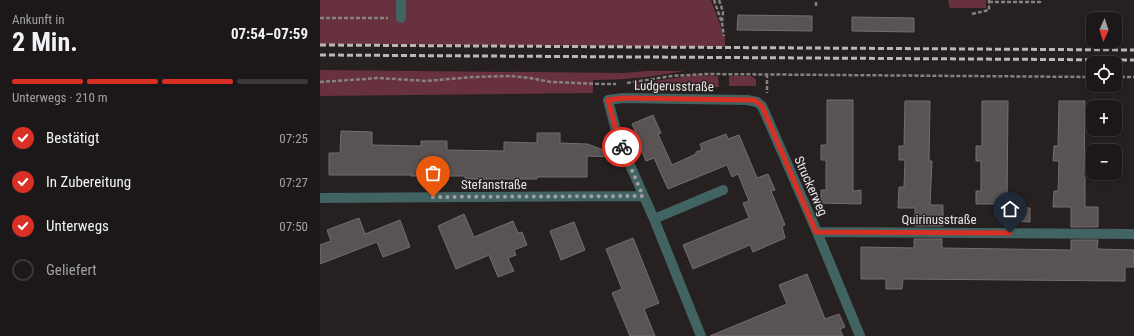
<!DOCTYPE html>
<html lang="de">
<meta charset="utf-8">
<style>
body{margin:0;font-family:"Roboto Condensed",sans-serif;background:#252122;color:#f1f3f6;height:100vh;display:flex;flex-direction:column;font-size:15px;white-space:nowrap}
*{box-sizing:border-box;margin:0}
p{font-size:13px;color:#a0a0a2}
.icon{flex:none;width:22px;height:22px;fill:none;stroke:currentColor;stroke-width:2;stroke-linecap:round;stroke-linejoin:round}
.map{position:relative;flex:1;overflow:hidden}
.drawer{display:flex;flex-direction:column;background:#1c1819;width:320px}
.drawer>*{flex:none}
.needle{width:26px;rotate:183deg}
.tools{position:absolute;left:766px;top:12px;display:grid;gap:8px}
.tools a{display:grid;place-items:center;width:36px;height:36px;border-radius:8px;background:#1c1819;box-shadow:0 2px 6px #0003,0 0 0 1px #3a3738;font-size:20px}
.pin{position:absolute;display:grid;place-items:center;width:34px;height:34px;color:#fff;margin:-41px -17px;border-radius:50% 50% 50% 0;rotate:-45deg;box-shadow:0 0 4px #0007}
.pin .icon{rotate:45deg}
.courier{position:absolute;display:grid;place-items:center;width:40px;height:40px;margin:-20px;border:3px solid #d93025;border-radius:50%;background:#fff;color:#222;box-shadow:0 1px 5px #0007}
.summary em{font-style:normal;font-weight:700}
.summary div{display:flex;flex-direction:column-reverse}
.summary{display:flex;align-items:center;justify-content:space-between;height:68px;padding:0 12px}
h1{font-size:26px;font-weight:700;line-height:30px}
.bar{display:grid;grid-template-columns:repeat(4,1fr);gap:6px 4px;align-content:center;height:48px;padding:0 12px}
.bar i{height:5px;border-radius:3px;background:#3a3738}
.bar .selected{background:#d93025}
.bar p{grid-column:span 4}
ol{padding:0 12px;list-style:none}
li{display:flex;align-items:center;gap:12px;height:44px}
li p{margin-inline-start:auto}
li .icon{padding:4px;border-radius:50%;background:#d93025;color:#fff;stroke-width:4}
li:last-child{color:#a0a0a2}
li i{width:22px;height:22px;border:2px solid #3a3738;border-radius:50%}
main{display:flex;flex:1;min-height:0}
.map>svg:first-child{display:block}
.green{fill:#68313e}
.building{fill:#5a5354;stroke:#746d6e}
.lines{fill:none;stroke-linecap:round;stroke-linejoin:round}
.path{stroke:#868182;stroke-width:2.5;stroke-dasharray:4 2;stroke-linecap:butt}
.minor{stroke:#416362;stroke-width:10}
.rail{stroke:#bbb6b7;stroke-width:3;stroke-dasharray:6 3;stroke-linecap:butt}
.done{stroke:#a49fa0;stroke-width:4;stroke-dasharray:0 7.2}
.route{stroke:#d93025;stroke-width:5}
.labels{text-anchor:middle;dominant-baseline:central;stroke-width:3;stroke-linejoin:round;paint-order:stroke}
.street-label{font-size:13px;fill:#e8e4e5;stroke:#262021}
</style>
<main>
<section class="drawer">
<div class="summary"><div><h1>2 Min.</h1><p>Ankunft in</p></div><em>07:54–07:59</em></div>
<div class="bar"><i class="selected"></i><i class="selected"></i><i class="selected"></i><i></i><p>Unterwegs · 210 m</p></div>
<ol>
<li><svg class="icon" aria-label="check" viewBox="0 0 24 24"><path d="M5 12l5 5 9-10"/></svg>Bestätigt<p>07:25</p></li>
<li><svg class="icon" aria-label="check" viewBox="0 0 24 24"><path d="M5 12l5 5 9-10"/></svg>In Zubereitung<p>07:27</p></li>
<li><svg class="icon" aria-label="check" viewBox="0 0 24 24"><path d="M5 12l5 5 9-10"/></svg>Unterwegs<p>07:50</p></li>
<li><i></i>Geliefert</li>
</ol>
</section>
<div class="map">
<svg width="814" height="336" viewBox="0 0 814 336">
<rect width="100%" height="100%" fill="#262021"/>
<path class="green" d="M0,0H391L405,38V47L0,44Z
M628,0H666V8H630Z
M0,70L304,73L325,71H364C333,77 304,80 273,80V93L0,96Z
M376,75L398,76L399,87H314V84Z
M409,76H431L436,79V86H409Z"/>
<path class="building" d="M418,15L492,16V31L417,30Z
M532,17L594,18V32L532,31Z
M507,100H533V191L541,190V204L501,203V190H506V160H501V145H507Z
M585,101H610L609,161H612L610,205H623V226H595V208H578L579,187H584L585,160H579V146H584Z
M662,101H688L687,204H656V191H661V161H656V146H662Z
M739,101H765L764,177H765V207H778V227H751V207H733L734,191H738L739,161H733L734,146H738Z
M333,115L341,133L338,134L352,165L376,154V152L382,150L380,144L406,134L408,139L419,135L437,178L448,174L455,190L451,191L465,225L462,226L465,238L433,252L430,245L373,269L363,245L429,218L423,203L429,201L418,174L412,177L407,165L348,189L334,158L326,161L319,145L321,144L312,124Z
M21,131L52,132V145L101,146V141H127V150L184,151V142L217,143V133H240V143L267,144L298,155V157L267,156V177H217V179H145V176H91V175H9V153H20Z
M696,207L710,208V222L695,221Z
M144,214L154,237L193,221L198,233L202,232L207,245L194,250L196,255L188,258L194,271L178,277L169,255L136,269L118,226Z
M39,218L45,234L80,220L90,247L63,257L57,242L0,264V245L11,241L7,230Z
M254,222L265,250L241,260L230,231Z
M313,238L339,303L324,309L335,336H310L292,293L302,289L286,249Z
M594,239H622V248L751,250V240H778L777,249L814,250V267H805V281L583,279L582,289H566V279H541V247L594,248Z
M487,274L505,319L519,314L525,327L520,329L523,336H390L467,304L459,285Z"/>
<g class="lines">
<path class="path" d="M394,0L402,23L404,36
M399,0L403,12L402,21
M669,2H720V0
M496,6V0
M652,14L669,10V0
M0,18H68
M447,74V93
M795,77H814
M0,82L59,78L106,81L152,77L191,76L210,78L231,82L279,84H296
M307,83L352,76L386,74L773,77"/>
<path class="minor" d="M81,18V0
M0,198L323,196
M334,219L403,190
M497,232L814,234
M381,336L334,219L298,138L288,100L303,98L427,100L437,102L442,106L497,232L540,336"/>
<path class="rail" d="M0,45L814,50
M0,55L814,60"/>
</g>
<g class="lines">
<path class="done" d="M113,197L323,196L302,147"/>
<path class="route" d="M302,147L298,138L288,100L303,98L434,100L442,106L496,232L690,233"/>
</g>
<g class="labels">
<g class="street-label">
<text transform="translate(354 86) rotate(1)">Ludgerusstraße</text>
<text x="174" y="184">Stefanstraße</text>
<text transform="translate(491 186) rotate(66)">Struckerweg</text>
<text x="619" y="219">Quirinusstraße</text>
</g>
</g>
</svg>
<div class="tools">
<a><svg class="needle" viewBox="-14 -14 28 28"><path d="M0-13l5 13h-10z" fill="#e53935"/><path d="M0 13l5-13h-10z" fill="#a0a0a2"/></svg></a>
<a><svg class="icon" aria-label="locate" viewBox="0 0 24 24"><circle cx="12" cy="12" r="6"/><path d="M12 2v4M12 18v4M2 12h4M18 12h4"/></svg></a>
<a>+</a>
<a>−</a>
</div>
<div class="pin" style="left:113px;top:197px;background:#ea580c"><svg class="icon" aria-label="bag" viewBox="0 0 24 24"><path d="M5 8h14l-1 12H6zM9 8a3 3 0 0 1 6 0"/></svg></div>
<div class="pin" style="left:690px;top:233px;background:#1f2937"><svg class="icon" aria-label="home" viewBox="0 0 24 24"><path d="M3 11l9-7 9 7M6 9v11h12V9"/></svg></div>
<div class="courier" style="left:302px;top:147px"><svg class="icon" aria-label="bike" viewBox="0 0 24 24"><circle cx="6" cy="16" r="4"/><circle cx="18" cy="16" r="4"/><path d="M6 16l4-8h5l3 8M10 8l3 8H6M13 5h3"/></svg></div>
</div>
</main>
